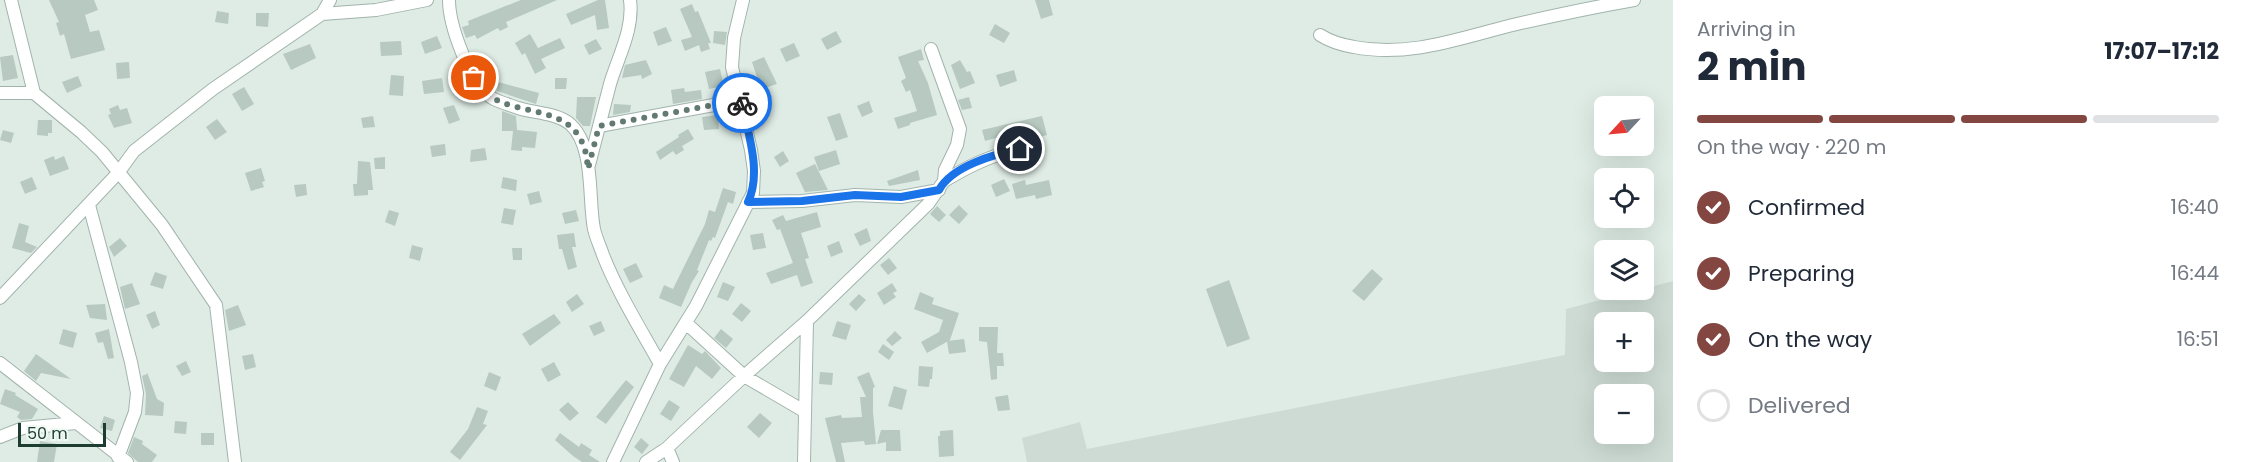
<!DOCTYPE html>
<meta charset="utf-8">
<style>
body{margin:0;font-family:Poppins,sans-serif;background:#f6f6f7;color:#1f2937;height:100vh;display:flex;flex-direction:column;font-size:22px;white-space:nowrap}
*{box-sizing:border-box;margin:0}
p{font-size:20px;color:#747a83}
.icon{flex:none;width:33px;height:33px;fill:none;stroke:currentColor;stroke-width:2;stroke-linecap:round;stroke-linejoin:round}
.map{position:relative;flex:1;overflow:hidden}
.side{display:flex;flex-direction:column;background:#fff;width:570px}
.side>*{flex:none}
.needle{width:39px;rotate:244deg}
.fabs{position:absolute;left:1594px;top:96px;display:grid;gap:12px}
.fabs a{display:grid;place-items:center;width:60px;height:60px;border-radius:9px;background:#fff;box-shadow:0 6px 24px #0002;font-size:30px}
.scale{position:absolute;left:18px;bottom:15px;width:88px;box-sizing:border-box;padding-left:6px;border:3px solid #1e3d32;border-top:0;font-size:16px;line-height:21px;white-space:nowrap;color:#1e3d32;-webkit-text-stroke:4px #eff8f3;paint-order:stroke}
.pin{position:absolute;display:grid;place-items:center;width:51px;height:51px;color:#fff;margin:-26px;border:3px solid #fff;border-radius:50%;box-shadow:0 2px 6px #0007}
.courier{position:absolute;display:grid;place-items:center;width:60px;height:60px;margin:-30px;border:4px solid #1a73e8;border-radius:50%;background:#fff;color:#222;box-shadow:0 2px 8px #0007}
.summary em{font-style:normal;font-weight:700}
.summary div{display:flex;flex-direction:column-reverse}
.summary{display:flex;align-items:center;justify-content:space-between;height:102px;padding:0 24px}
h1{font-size:39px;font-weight:700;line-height:45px}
.bar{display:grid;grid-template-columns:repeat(4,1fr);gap:9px 6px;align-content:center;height:72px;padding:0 24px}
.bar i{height:8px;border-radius:4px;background:#e0e1e3}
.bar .on{background:#834640}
.bar p{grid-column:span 4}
ol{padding:0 24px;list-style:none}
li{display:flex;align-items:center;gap:18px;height:66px}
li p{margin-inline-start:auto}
li .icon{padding:6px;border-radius:50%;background:#834640;color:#fff;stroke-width:4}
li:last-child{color:#747a83}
li i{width:33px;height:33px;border:3px solid #e0e1e3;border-radius:50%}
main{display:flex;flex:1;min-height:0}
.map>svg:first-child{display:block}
.built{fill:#cddbd4;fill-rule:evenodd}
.building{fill:#b7c9c0}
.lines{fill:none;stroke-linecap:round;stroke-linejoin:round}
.minor-casing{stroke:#a1b4ac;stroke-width:14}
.minor{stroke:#fff;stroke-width:12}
.done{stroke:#627a71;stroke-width:6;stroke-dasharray:0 10.8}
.route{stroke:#1a73e8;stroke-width:8}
</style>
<main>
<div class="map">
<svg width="1673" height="462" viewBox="0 0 1673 462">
<rect width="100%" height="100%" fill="#dfece5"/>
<path class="built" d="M1673,281V462H1027L1022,438L1080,422L1087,449L1565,355L1566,309ZM1605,322H1644V362H1605ZM1605,394H1644V434H1605Z"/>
<path class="building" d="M49,0H94L98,10L85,15L90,32L99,30L105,50L71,59L64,34L60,36L56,23L59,22Z
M521,0H557L506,22L508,27L500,31L498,28L477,39L475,35L466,38L462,27L469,25L468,21Z
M598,0H605L609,28L597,30L595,15L571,25L566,14Z
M1035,0H1049L1053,15L1041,19Z
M692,4L695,12L698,11L711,43H708L710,49L701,52L699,45L685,51L681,40L692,37L680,9Z
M217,11L229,13L228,24L215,22Z
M256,13H269L268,27L256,26Z
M995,24L1010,33L1004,43L989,35Z
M666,27L672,41L658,46L653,32Z
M714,31L727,32L725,45L713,43Z
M836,31L842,42L827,50L821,39Z
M530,34L538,48L560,38L565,48L541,59L546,68L535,74L525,53L522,55L515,43Z
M437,36L442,48L425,54L421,42Z
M596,39L602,49L589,55L584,45Z
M401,41L402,55L381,56L380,42Z
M794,43L800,56L786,62L780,49Z
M310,44L316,58L291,70L283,54Z
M921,49L924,60L918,61L928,83L937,115L910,123V125L898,129L894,118L917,111L910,90L906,92L901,81L906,78L898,57Z
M13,55L18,78L3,81L0,57Z
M764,57L777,84L761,89L752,62Z
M646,60L652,74L642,79L641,75L622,78L625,65Z
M960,60L967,72L970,71L975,83L960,89L951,65Z
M129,62L130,78L117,79L116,63Z
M720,69L724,86L709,89L705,72Z
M1014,70L1017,81L1000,87L996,75Z
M391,75L404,76L403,96L389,95Z
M78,76L82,86L67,93L62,82Z
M442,78L444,92L424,94L422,81Z
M555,78H567L566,89H555Z
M498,82L539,93L536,104L497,91Z
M244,87L254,104L242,111L232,94Z
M684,88L685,92L701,90L702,99L673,104L671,90Z
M577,97H596L590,126H583L576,118Z
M969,97L972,108L962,110L958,100Z
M869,101L873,112L862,117L857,106Z
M614,104L631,105L630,112L613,115Z
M118,105L120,110L127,108L132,123L114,128L108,115L111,114L109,109Z
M454,105L460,120L449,124L443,108Z
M502,111L516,116L517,130L537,132L535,148L522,147V151L511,150L513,131H502Z
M840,113L848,137L836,141L827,117Z
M718,115L719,129L704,130L702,117Z
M373,116L375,127L363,128L361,118Z
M1042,116L1047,135L1032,139L1008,143L1007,135L985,141L982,130Z
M217,119L227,132L215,140L206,127Z
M38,120H52V133H48V136L37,135Z
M688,129L694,139L682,146L684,150L676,155L673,151L660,160L656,152L679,137L678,135Z
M3,130L14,133L11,143L0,140Z
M445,144L446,155L432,157L430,146Z
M485,148L487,160L470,162L471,150Z
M836,150L840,164L819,171L814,157Z
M783,151L789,161L780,167L774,157Z
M54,156L55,160L64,156L69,169L50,176L44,160Z
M385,157V169H375L374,158Z
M358,161L370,162L373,190H368V195L354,196L353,184H357Z
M815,164L828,190L805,192L796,173Z
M261,168L265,181L262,182L264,187L251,191L245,173Z
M918,170L920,180L889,186L887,181Z
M32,177L37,189L25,194L20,182Z
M503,177L517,180L516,191L501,188Z
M1004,179L1010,191L996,197L991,185Z
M1025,180L1026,185L1049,180L1052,195L1036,199L1035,195L1016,199L1012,184Z
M306,184L307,195L296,197L294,185Z
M723,188L736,192L733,204L728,202L715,238L713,237L711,241L709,240L697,270L699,271L692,282L681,307L659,298L664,285L673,289L705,224L709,210L715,212Z
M539,191L542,202L530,205L527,194Z
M959,205L968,214L959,224L949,215Z
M937,206L946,215L939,222L930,214Z
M504,208L516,210L513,225L501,223Z
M389,210L399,213L395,226L385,222Z
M576,210L579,221L565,224L562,213Z
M817,212L821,227L801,233L809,258L805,259L813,283L801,287L797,275L771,284L766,273L793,263L780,229L777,230L772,220L783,215L786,221Z
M19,223L29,226L25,242L37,247L31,253L12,248Z
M867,228L871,241L860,246L854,234Z
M574,233L576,247H572L577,267L568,270L562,249H559L557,235Z
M763,233L766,248L753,250L750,235Z
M120,238L127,246L114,257L109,247Z
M839,241L843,252L831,257L827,246Z
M412,245L423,248L420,261L409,258Z
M512,248H522V260H513Z
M889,258L897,268L888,275L880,265Z
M636,263L643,277L630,283L623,269Z
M1372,269L1383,279L1364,301L1352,291Z
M155,272L167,276L163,289L150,285Z
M1229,280L1250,339L1227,347L1206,289Z
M723,282L735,287L728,301L717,297Z
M132,283L140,304L125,309L120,287Z
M892,283L897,291L893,293L896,297L884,305L877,293Z
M920,292L934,298L932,304L959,313L950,340L927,353L921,342L939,332L943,320L914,309Z
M577,294L584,304L572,312L566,302Z
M859,294L866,300L856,311L849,304Z
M741,303L751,311L742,322L732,314Z
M105,304L107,320L90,318L86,305Z
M238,305L246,325L229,331L225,310Z
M155,311L160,325L152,329L146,315Z
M554,314L561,323L530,346L522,334Z
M601,321L605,331L594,336L589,326Z
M837,321L851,325L846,340L832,336Z
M979,327H998L997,353H1003L1004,366H997V379L991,380L987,342L979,341Z
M63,329L77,333L73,348L59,344Z
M109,329L114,358L108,359L103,342L98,343L95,333Z
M721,329L733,339L726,348L714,338Z
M895,331L902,338L892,346L886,340Z
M964,339L966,352L949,354L947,341Z
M883,344L894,352L889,360L878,352Z
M688,345L702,354L705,351L721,368L712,379L696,366L684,387L669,379Z
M36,354L71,379L41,373L36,381L24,371Z
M253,354L256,367L245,370L242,356Z
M186,361L191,372L182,376L176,366Z
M554,362L561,375L548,382L541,369Z
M919,366L933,367L932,379H930L929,387L918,386Z
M147,372L157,399L164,403L163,416L145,415L146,394L142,376L147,374Z
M489,372L501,377L496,391L484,386Z
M820,372L833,373L832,385L819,384Z
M869,372L875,387L873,388V412L876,444L865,445L864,441L841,443L845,462H836L825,418L841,415L842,418L862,417L860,397H866L857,377Z
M626,380L634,387L606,424L596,417Z
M894,386L907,390L902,410L888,406Z
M5,389L16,393L15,395L38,409L32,419L21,420L17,417L20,412L0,404Z
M1008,395L1010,410L998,411L995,397Z
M669,400L680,407L671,421L660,414Z
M568,402L579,413L570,421L559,410Z
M477,407L488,411L483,424L487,425L460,460L450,452L468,429Z
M760,413L772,423L759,438L747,427Z
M104,416L115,420L112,431L100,428Z
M175,421L187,422L186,434L174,433Z
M881,430H900L901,451H886V442L877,444Z
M953,430L954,456L939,457L938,436H940V431Z
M201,433H214V445H201Z
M560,433L579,447L581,443L592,450L589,455L600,462H582L573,456L555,440Z
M134,437L143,441L142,444L157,455L152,462H138L128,453Z
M641,438L649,445L642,454L634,447Z
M40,441L57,444L54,462H37Z"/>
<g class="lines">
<defs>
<path id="minor" d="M11,0L34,93
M449,0C449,25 470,84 492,98C499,102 510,105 518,108C534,113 557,113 570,124C595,146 588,199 594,229C596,238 600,246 603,255C618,293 640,328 660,364L613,462
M322,14L376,10L427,0
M1320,35C1331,42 1342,45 1354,47C1411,58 1462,37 1517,24C1556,15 1594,7 1634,0
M0,93H34L81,132L102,152L162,225L216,305L235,462
M599,126L741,100
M589,165C596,138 603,111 610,84C618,57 634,29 630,0
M944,181C969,166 991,155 1021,149
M748,202L802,201L855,195L901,197L939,190
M89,205L131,362L137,393L135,412L118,457
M0,298L118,173L134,151L213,89L322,14L330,0
M686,323L744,376L804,411
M0,363L127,462
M660,364L696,306L753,193L754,171L751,150L732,67L734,38L743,0
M0,437L23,428L76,423
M667,448L673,462
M646,462L667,448L744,376L807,321L928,204L944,181L945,170L957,145L960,129L931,49
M804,462L807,321"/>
</defs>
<use href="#minor" class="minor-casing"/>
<use href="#minor" class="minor"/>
</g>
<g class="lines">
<path class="done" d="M474,78C480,84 486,94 493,98C522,115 566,107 582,142C586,150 587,160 588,169L599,126L741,100L742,103"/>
<path class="route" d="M742,103C748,134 762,172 748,202L802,201L855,195L901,197L939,190C952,166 995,154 1020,149"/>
</g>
</svg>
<div class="fabs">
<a><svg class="needle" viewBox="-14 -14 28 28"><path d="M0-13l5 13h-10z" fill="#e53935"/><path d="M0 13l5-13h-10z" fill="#747a83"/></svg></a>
<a><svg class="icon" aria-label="locate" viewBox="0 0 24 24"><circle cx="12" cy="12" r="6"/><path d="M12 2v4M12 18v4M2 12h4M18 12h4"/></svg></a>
<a><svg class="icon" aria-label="layers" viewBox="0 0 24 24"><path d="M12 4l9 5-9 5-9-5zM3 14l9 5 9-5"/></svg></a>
<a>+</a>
<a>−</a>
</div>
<div class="scale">50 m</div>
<div class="pin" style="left:474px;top:78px;background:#ea580c"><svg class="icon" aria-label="bag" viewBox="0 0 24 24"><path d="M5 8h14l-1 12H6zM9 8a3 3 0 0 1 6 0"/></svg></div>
<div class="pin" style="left:1020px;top:149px;background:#1f2937"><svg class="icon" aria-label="home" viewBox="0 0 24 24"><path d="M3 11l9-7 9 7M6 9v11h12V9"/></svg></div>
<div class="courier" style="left:742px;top:103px"><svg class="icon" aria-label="bike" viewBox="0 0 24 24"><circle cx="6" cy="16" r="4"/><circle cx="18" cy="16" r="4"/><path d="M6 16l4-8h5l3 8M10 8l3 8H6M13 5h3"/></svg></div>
</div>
<section class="side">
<div class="summary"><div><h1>2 min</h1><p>Arriving in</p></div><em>17:07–17:12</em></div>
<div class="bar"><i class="on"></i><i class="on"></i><i class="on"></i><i></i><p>On the way · 220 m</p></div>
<ol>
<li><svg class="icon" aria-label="check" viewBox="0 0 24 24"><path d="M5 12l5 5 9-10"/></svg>Confirmed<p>16:40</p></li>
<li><svg class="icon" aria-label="check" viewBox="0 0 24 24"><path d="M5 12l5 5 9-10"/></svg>Preparing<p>16:44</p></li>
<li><svg class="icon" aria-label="check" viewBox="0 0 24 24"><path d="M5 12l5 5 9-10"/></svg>On the way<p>16:51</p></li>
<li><i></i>Delivered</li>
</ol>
</section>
</main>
